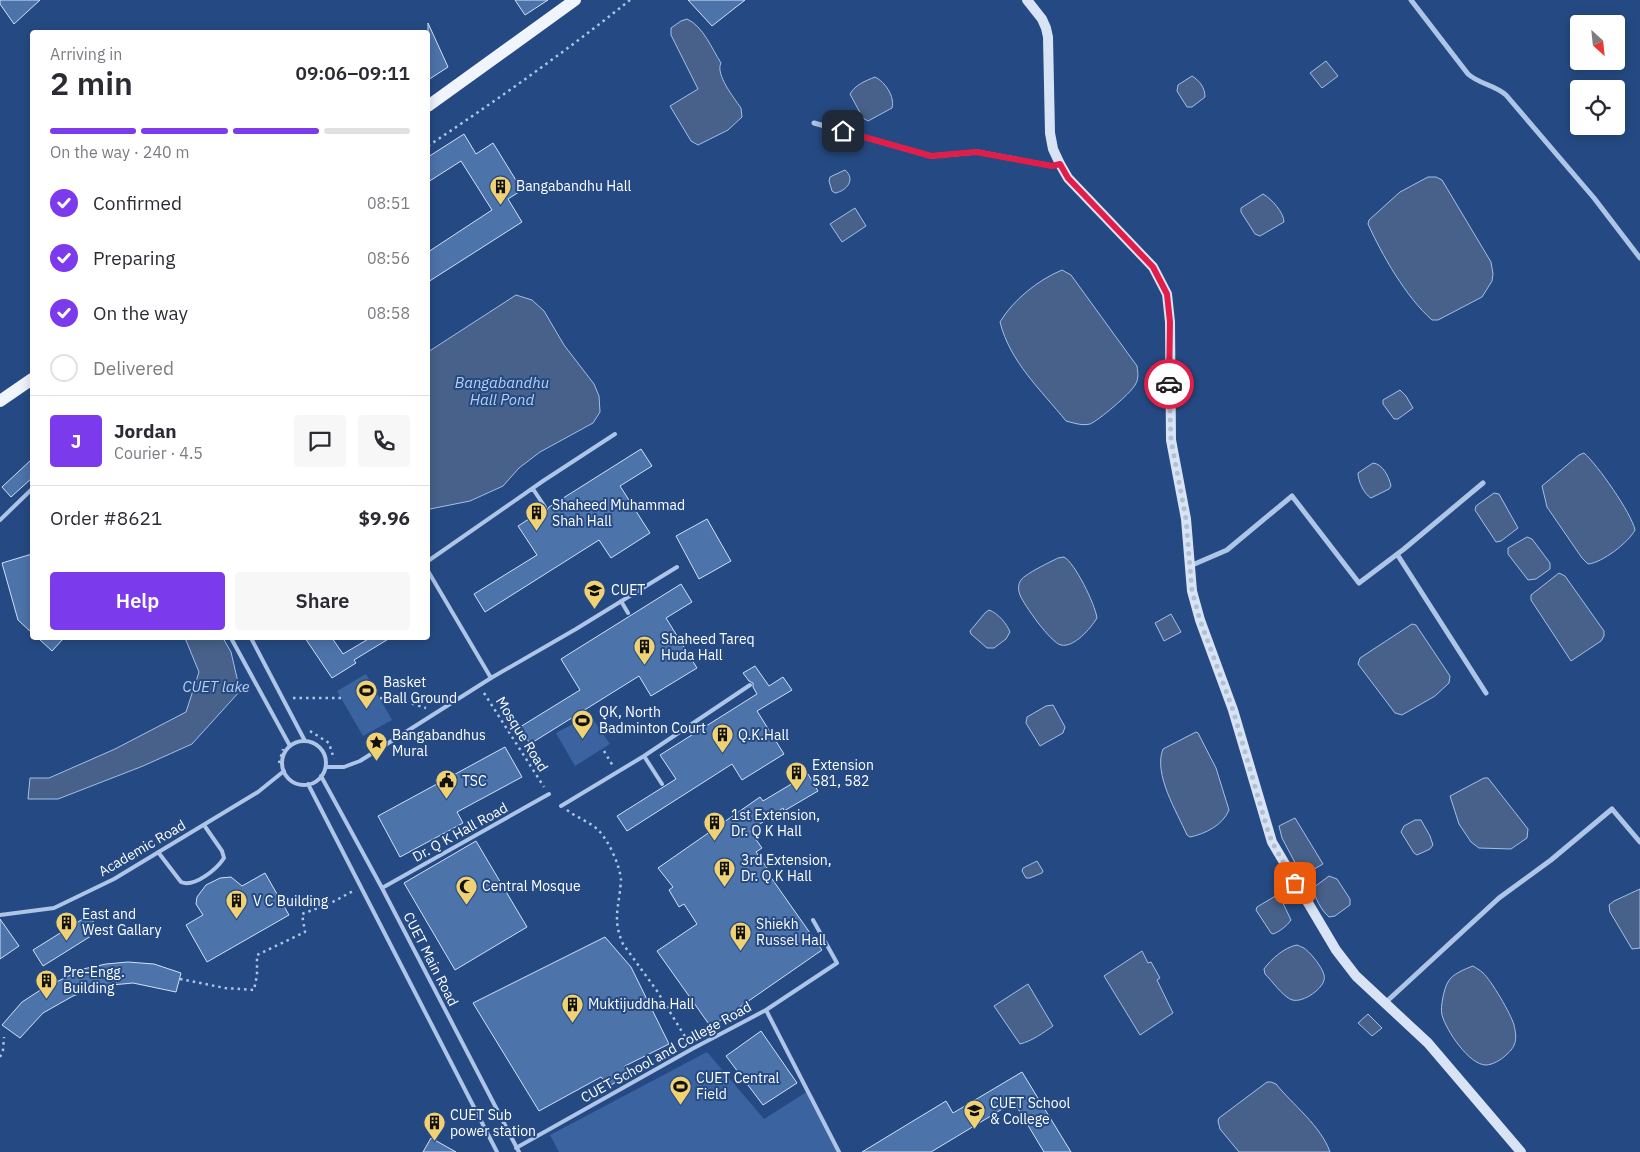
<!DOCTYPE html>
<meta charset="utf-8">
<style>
body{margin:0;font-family:"IBM Plex Sans",sans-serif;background:#f7f7f7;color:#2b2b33;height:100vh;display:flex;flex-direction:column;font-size:19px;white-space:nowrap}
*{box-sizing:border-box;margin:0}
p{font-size:16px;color:#7c7c81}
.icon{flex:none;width:28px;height:28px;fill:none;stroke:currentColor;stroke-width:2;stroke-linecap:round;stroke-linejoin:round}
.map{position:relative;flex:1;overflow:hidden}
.side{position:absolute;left:30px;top:30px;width:400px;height:610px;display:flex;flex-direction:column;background:#fff;border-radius:5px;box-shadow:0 2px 12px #0003}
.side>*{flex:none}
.needle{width:32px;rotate:153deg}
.controls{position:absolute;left:1570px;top:15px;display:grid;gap:10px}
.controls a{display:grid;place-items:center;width:55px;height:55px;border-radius:5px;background:#fff;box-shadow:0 2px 12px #0003;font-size:25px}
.pin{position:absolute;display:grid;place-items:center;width:42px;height:42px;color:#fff;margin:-21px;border-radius:10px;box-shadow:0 2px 8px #0006}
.courier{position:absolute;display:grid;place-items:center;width:50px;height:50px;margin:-25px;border:4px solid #e11d48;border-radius:50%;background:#fff;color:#222;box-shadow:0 1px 6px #0007}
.headline em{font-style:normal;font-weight:600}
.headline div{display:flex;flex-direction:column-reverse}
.headline{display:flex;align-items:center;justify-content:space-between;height:85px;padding:0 20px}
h1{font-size:32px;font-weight:600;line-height:38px}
.bar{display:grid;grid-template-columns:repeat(4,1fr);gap:8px 5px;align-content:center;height:60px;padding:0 20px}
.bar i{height:6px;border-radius:4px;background:#e1e1e2}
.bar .selected{background:#7c3aed}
.bar p{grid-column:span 4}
.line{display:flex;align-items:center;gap:12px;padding:0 20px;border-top:1px solid #e1e1e2}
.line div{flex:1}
.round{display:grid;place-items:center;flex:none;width:52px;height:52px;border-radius:5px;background:#f7f7f7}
ol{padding:0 20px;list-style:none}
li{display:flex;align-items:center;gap:15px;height:55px}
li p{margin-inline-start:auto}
li .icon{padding:5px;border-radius:50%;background:#7c3aed;color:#fff;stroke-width:4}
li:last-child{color:#7c7c81}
li i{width:28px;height:28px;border:2px solid #e1e1e2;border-radius:50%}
.button{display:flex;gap:10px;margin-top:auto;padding:10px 20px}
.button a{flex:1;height:58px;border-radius:5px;background:#7c3aed;color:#fff;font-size:20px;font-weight:600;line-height:58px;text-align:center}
.button a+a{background:#f7f7f7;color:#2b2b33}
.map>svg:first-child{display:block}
.green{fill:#3a63a0}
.water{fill:#47618a;stroke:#a2c0e8}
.building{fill:#4d73ab;stroke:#d1e0f6}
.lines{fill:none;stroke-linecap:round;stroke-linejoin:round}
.path{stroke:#aec5e7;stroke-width:2.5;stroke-dasharray:2.5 4;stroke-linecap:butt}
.service{stroke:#aec5e7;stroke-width:4}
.minor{stroke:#aec5e7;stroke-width:5}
.secondary{stroke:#d8e4f6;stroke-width:10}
.primary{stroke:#f0f4fd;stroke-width:12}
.done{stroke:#b3c0d4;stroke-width:5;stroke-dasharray:0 9}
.route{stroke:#e11d48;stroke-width:6}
.labels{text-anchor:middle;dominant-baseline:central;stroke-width:4;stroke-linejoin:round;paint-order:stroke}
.poi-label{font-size:14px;fill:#fff;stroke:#254a83;text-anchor:start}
.street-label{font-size:14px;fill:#fff;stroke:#254a83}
.water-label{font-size:15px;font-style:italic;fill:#b9cfef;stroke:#254a83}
</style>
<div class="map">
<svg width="1640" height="1152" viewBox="0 0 1640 1152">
<rect width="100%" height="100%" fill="#254a83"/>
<path class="green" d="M366,674L392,720L363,736L337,691Z
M590,715L610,744L575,766L556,733Z
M707,1052L764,1119L808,1091L839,1152H559L550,1135Z"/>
<path class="water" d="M687,19C703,26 712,49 721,63C715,74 734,98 741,108L742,117L728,130L698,145L691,141L670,106L698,89L671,35V28L681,21Z
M1326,61L1338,76L1322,88L1310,73Z
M1192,76C1200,81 1205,88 1205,97L1192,107H1187L1177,91L1178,85Z
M875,77C885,82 895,96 892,108L868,121L863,118L850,94C855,85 865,81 875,77Z
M845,170C856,179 847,191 835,193L832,191L829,181L830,177Z
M1428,177H1436L1442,180L1491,262L1493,274L1492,281L1482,297L1438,320H1432C1406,297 1382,255 1368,224L1369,220L1400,192Z
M1263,194C1272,199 1284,213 1284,222L1260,236L1255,234L1241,212V208Z
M855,208L866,226L842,242L830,224Z
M1062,270L1071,275L1137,366C1138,373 1139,379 1135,385C1131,393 1098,421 1090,424C1082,426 1074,423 1066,421C1041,390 1010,362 1000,322C1013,300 1038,280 1062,270Z
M516,295L532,300L544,311L564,345L594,384L599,396L600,412L593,423L540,452L519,468L503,486L470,501L430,509L428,507V352Z
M1400,390L1406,396L1413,408L1398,419H1394L1383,404V400Z
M1584,453C1597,464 1632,514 1635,530C1629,542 1602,563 1588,564L1582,558L1547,507L1542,486L1579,455Z
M1373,463C1383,464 1389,477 1391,486L1389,489L1371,498C1364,494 1358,481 1358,473Z
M1494,493L1499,494L1518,528L1501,541L1496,542L1475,510L1476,506Z
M1527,537L1532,539L1550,563V569L1536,579L1528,580L1508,554V548Z
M1064,557C1075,563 1095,604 1097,618C1091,628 1074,648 1061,645C1051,643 1024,605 1020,595C1018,590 1018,584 1021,580C1025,574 1050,562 1058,558Z
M1559,573L1565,576L1604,631V636L1601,641L1571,661L1531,600V595Z
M989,610C998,613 1007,624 1010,632L1006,639L994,648H987L971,634L970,631L985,613Z
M1171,614L1181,632L1164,641L1155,623Z
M1412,624L1416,625L1450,676L1449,683L1435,696L1402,715L1395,713L1358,664L1360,658Z
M185,638H223L231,652L240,691L192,744L143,766L58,799H28L30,778H49L115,749L186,712L199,672Z
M1053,705L1065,727L1063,733L1040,746L1026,723L1027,717L1046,706Z
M1196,732L1198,733L1216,768L1229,810C1223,825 1205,834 1190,837L1187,835C1177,812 1153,774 1163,749Z
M1484,778H1488L1528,829L1527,838L1511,849L1479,848L1471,842L1459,824L1450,796Z
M1295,818L1323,864L1302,876L1282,838L1279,826Z
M1415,820H1421L1430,836L1433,845L1430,849L1417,855L1414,853L1401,832L1404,826Z
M1037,861L1043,871L1042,873L1030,878H1026L1022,871L1023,868Z
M1329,876L1337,879L1350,899V905L1335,916L1329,917C1321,910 1315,898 1313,888Z
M1640,889V948L1632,949L1610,912L1609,905L1614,901Z
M1277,895L1282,901L1291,920C1287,926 1279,932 1273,934L1271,933L1256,910L1257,907Z
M1297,945C1299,946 1302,947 1304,948C1311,953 1327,972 1324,980C1322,990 1300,1005 1290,999C1282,995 1272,981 1265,974L1264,969C1271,959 1285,947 1297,945Z
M1142,951L1148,963L1151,962L1160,978L1157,980L1173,1013L1140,1035L1104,976Z
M1473,966C1476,968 1480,970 1483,973C1491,980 1511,1014 1514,1025C1517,1038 1517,1046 1506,1055C1501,1060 1492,1065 1486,1065C1469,1065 1446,1030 1442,1015C1440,1008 1444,988 1448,982C1452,974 1465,969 1473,966Z
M1028,984L1053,1026C1043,1033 1032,1041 1020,1044L994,1006Z
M1368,1014L1382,1028L1372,1036L1358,1023Z
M1267,1082H1271L1276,1084C1293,1105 1321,1126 1330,1152H1239L1220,1129L1218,1121L1219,1118Z"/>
<path class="building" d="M0,0H40L14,24L0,4Z
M515,0H548L525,15Z
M688,0H745L712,26Z
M428,23L448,67L428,80Z
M464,134L476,154L493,143L522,190L508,199L522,222L428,282V252L492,210L461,161L428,182V157Z
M641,449L652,466L620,486L650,533L611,558L599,540L485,612L474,594L537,555L518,526L543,510H547L549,507Z
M32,459V478L11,497L2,487Z
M707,519L731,561L699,579L676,536Z
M32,554V633L18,620L2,563Z
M681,584L692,602L666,618L697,668L651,696L639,676L530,744L520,727L580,690L561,659Z
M38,638H64L52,651Z
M305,638H332L343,654L370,638H390L354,660L356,663L332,678Z
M755,666L769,686L783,677L792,690L757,711L784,754L742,780L732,764L627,831L617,816L676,779L660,755L757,694L753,687V683L749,681L743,673Z
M505,747L522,777L457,812L463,823L400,857L378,816Z
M808,774L818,791L784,811L783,808L750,831L762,848L756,852L767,868L765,869L822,950L711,1027L657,951L697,924L684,904L679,907L669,890L673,887L658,868L760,797L763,801Z
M476,841L527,927L455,970L404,883Z
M265,873L289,915L207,962L186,925L203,915L196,904L197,897L206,885L220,878L231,877L242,886Z
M89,915L99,931L43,966L33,950Z
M0,919L19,946L0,959Z
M605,937L631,967L669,1044L625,1066L628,1076L609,1086L601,1077L539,1111L473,1003Z
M128,962L154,964L181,973L176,992L133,983L101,986L73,996L43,1013L20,1038L2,1025L22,1002L42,989L83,969L106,964Z
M761,1031L797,1083L763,1105L726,1056Z
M1022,1072L1071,1152H1044L1014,1102L931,1152H862L946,1101L953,1113Z
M431,1138L456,1152H423Z"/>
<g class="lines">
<path class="path" d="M428,146C497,100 565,52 630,0
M484,693L544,787
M293,698H341
M380,698L404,701L426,708
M310,731L329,743L334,759
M604,751L613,766
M279,763L283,749
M567,810C577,818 591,822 599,831C609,841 620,866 621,880C621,883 620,888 620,891C617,912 614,924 623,944L657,991L689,1043
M180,979L225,988L254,990L257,975V955L305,932L302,914L329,904L355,890
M0,1057L3,1050L4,1037"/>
<path class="service" d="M533,489L545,507
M0,520L32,489
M428,561L543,481L615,434
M621,601L628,613
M231,638L290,746
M251,638L305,741
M491,678L576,629L677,567
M282 763a22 22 0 1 1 44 0a22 22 0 1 1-44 0Z
M644,756L662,784
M326,767H344L360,761L491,678L428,571
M321,776L382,888L519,1152
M308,784L497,1152
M561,806L644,756L750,685
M158,852L181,882C194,888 217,869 224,858L222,851L204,825
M382,888L549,794
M0,915L54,908L114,879L258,792L284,771
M766,1010L837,963L813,920
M516,1148L692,1049L766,1010L839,1152"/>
<path class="minor" d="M1411,0L1468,74C1479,84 1495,85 1506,95L1594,198L1640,258
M814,123L931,156L977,152L1052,166L1060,164
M1397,554L1486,693
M1190,566L1227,550L1292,496L1359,583L1404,549L1483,483
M1385,1003L1499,898L1551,860L1612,809L1640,842"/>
<path class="secondary" d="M1027,0L1042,19L1046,28L1048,37L1050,133L1053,149L1060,164L1068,178L1153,267L1167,294L1170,322L1171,440L1186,519L1192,591L1200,620L1233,710L1272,842L1336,950L1356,976L1428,1043L1521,1152"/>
<path class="primary" d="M428,106L575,0
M0,401L32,379"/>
</g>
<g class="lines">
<path class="done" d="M1169,384L1171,440L1186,519L1192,591L1200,620L1233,710L1267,828L1272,842L1295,883"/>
<path class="route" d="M843,131L931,156L976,152L1052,166L1060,164L1068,178L1153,267L1167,294L1170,322L1169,384"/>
</g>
<defs>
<symbol id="building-pin" viewBox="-11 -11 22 30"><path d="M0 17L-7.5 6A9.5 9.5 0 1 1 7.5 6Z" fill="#f1d272" stroke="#254a83"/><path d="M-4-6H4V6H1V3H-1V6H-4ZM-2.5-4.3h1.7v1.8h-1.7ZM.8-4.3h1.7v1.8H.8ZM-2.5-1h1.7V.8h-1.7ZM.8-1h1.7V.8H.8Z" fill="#111"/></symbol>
<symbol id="university-pin" viewBox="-11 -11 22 30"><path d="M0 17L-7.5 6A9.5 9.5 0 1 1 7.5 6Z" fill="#f1d272" stroke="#254a83"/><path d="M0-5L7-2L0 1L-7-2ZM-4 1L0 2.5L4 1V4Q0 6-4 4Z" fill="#111"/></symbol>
<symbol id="stadium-pin" viewBox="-11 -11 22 30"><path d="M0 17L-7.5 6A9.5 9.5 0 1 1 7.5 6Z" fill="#f1d272" stroke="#254a83"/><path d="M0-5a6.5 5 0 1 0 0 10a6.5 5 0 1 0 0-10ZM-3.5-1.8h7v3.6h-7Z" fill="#111"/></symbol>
<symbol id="sight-pin" viewBox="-11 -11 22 30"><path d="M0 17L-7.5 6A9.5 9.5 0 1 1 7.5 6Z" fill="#f1d272" stroke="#254a83"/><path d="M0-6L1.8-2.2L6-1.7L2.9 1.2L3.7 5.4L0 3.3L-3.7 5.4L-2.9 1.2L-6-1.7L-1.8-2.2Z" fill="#111"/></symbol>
<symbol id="civic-pin" viewBox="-11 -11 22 30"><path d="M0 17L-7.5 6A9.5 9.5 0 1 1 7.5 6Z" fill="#f1d272" stroke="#254a83"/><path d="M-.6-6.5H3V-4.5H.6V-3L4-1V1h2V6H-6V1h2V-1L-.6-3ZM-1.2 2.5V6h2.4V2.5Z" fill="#111"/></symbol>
<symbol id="mosque-pin" viewBox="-11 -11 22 30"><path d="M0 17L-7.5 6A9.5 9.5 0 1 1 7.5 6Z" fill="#f1d272" stroke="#254a83"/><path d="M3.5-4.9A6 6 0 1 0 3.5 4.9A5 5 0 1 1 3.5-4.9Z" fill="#111"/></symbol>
<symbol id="school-pin" viewBox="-11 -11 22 30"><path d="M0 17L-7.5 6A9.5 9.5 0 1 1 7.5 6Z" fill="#f1d272" stroke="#254a83"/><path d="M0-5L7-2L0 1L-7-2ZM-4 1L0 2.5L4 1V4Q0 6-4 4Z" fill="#111"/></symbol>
</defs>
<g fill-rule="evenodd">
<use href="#building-pin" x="488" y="174" width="25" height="34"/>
<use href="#building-pin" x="524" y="500" width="25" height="34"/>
<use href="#university-pin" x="582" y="578" width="25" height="34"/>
<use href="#building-pin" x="632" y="634" width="25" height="34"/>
<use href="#stadium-pin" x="354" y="678" width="25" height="34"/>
<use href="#stadium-pin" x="570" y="708" width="25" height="34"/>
<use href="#building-pin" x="710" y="722" width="25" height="34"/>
<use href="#sight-pin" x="364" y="730" width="25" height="34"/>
<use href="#building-pin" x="784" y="760" width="25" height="34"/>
<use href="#civic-pin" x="434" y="768" width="25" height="34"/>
<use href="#building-pin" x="702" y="810" width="25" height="34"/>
<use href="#building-pin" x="712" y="856" width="25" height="34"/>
<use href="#mosque-pin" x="454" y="874" width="25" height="34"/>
<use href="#building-pin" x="224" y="888" width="25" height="34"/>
<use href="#building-pin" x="54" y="910" width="25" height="34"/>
<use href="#building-pin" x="728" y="920" width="25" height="34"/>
<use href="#building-pin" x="34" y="968" width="25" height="34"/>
<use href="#building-pin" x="560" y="992" width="25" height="34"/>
<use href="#stadium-pin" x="668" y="1074" width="25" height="34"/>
<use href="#school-pin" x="962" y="1098" width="25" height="34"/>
<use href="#building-pin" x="422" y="1110" width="25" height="34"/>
</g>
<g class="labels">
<g class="poi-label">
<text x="516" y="186">Bangabandhu Hall</text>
<text x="552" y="505">Shaheed Muhammad<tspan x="552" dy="16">Shah Hall</tspan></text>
<text x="611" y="590">CUET</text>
<text x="661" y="639">Shaheed Tareq<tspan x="661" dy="16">Huda Hall</tspan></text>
<text x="383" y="682">Basket<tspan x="383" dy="16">Ball Ground</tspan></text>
<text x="599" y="712">QK, North<tspan x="599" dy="16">Badminton Court</tspan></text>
<text x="392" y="735">Bangabandhus<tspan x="392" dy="16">Mural</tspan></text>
<text x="738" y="735">Q.K.Hall</text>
<text x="812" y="765">Extension<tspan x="812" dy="16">581, 582</tspan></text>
<text x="462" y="781">TSC</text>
<text x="731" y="815">1st Extension,<tspan x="731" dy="16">Dr. Q K Hall</tspan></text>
<text x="741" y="860">3rd Extension,<tspan x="741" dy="16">Dr. Q K Hall</tspan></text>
<text x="482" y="886">Central Mosque</text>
<text x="253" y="901">V C Building</text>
<text x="82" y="914">East and<tspan x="82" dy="16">West Gallary</tspan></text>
<text x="756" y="924">Shiekh<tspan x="756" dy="16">Russel Hall</tspan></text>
<text x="63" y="972">Pre-Engg.<tspan x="63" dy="16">Building</tspan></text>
<text x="588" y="1004">Muktijuddha Hall</text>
<text x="696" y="1078">CUET Central<tspan x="696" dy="16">Field</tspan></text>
<text x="990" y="1103">CUET School<tspan x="990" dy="16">&amp; College</tspan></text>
<text x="450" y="1115">CUET Sub<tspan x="450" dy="16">power station</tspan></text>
</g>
<g class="street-label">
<text transform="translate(522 734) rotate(58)">Mosque Road</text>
<text transform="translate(460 832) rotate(-29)">Dr. Q K Hall Road</text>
<text transform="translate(142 848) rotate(-30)">Academic Road</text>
<text transform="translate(431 959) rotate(63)">CUET Main Road</text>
<text transform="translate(666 1052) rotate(-29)">CUET School and College Road</text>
</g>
<g class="water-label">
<text x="502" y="382">Bangabandhu<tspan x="502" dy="17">Hall Pond</tspan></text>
<text x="216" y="686">CUET lake</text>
</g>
</g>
</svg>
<div class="controls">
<a><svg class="needle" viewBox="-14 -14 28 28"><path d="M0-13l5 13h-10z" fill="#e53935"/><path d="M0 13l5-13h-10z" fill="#7c7c81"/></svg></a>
<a><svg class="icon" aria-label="locate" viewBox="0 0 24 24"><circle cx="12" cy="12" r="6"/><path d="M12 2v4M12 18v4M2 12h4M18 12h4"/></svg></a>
</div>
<div class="pin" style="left:1295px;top:883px;background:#ea580c"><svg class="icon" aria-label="bag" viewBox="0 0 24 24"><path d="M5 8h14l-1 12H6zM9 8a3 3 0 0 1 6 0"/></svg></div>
<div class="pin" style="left:843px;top:131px;background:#1f2937"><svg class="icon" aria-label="home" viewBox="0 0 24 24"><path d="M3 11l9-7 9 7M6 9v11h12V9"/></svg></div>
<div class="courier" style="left:1169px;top:384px"><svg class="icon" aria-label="car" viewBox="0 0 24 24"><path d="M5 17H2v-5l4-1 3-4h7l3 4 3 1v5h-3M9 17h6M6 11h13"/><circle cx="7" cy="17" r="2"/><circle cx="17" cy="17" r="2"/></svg></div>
<section class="side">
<div class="headline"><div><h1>2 min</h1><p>Arriving in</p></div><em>09:06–09:11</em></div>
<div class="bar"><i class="selected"></i><i class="selected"></i><i class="selected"></i><i></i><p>On the way · 240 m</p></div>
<ol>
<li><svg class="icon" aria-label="check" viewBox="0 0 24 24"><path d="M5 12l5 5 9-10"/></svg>Confirmed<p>08:51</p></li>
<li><svg class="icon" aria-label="check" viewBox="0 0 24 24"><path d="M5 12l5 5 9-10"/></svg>Preparing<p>08:56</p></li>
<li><svg class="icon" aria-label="check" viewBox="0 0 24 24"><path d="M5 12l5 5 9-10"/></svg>On the way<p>08:58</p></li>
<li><i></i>Delivered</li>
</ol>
<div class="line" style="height:90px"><b class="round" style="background:#7c3aed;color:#fff">J</b><div><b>Jordan</b><p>Courier · 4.5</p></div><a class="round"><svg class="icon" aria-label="chat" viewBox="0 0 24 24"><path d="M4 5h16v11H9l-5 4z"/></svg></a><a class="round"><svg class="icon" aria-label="phone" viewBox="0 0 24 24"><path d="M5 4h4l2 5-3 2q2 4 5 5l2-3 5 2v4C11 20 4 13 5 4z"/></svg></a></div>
<div class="line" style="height:65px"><div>Order #8621</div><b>$9.96</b></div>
<div class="button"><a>Help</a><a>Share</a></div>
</section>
</div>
